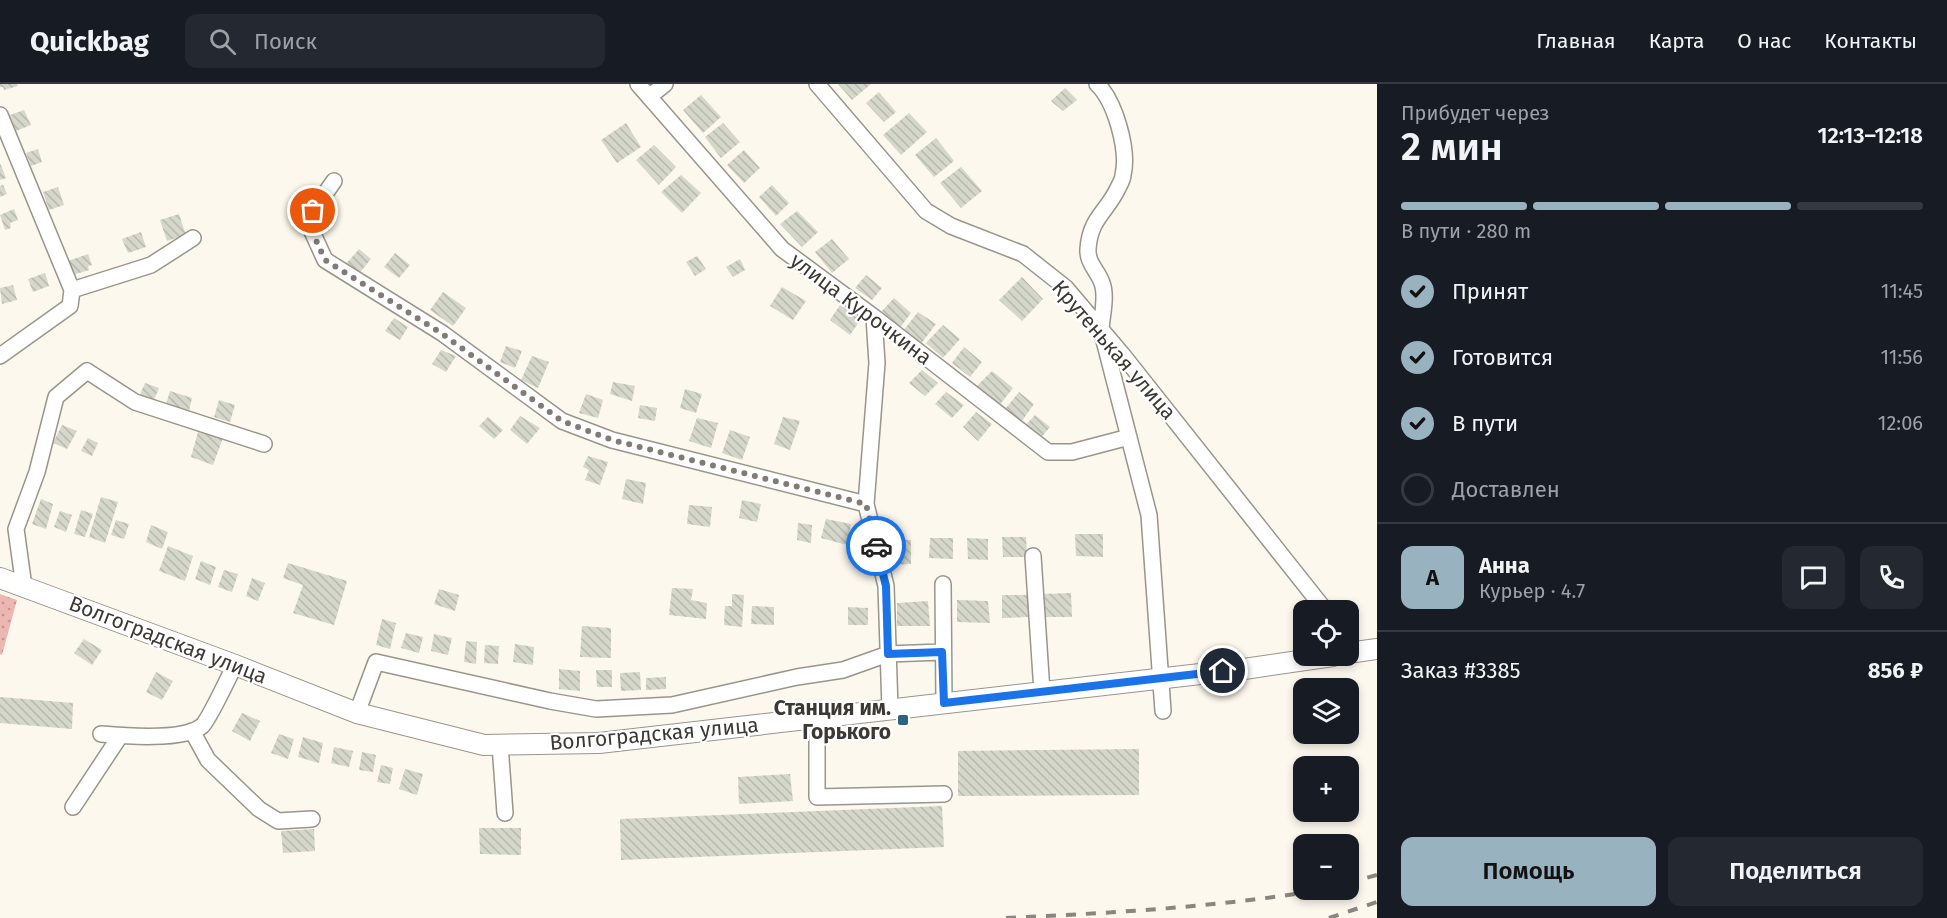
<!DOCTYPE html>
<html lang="ru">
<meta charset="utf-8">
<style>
body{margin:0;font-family:"Fira Sans",sans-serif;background:#242831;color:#f1f3f6;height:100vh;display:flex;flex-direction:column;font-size:22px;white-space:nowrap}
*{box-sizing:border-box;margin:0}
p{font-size:20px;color:#9ea1a6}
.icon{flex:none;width:33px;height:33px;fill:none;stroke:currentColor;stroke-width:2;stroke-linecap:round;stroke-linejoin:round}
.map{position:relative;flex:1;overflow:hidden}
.drawer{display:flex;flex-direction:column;background:#171b24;width:570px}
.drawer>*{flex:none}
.tools{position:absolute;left:1293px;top:516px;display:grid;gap:12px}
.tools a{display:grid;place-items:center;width:66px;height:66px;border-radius:12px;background:#171b24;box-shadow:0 3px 9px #0003;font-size:30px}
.pin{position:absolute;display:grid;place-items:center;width:51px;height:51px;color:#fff;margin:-26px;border:3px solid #fff;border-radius:50%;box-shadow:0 2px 6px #0007}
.courier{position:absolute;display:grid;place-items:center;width:60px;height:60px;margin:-30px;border:4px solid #1a73e8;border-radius:50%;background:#fff;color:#222;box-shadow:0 2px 8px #0007}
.headline em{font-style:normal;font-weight:600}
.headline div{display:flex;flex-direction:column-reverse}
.headline{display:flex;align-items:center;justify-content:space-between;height:102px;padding:0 24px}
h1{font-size:39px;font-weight:600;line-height:45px}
.bar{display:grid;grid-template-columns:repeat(4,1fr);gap:9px 6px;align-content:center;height:72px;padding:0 24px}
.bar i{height:8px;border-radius:4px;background:#363941}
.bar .current{background:#99b2c0}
.bar p{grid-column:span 4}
.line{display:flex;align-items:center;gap:15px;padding:0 24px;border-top:2px solid #363941}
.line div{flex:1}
.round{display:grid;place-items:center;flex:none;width:63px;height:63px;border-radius:12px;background:#242831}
ol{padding:0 24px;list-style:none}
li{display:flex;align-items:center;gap:18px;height:66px}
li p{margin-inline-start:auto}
li .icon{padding:6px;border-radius:50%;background:#99b2c0;color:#111;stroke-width:4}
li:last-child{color:#9ea1a6}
li i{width:33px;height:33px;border:3px solid #363941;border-radius:50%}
.primary-button{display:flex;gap:12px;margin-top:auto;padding:12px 24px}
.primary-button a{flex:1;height:69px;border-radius:12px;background:#99b2c0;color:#111;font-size:24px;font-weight:600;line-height:69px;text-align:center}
.primary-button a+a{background:#242831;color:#f1f3f6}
header{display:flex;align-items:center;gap:36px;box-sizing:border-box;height:84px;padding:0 30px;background:#171b24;border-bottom:2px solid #363941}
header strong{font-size:28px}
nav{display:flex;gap:33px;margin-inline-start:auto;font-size:21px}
.search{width:420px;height:54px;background:#242831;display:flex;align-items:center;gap:15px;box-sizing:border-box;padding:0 21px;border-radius:12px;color:#9ea1a6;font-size:22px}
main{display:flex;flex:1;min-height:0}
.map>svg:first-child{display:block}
.grass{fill:url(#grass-dots)}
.building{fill:url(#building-back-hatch)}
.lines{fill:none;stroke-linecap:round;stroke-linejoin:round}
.minor-casing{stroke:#9a958b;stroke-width:18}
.major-casing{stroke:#9a958b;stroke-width:22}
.minor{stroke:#fff;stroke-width:15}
.major{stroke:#fff;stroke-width:20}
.rail{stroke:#8a867f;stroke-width:4;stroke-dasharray:10 10;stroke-linecap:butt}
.done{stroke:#807c75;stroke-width:6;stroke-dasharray:0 10.8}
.route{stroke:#1a73e8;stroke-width:8}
.poi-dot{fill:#2e627e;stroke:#fff;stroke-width:2}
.labels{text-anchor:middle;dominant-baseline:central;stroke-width:4.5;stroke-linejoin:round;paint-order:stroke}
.street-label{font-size:21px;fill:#3c3935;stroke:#fff}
.poi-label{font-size:21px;font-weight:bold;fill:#3c3935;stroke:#fff;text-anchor:end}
</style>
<header>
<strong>Quickbag</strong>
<div class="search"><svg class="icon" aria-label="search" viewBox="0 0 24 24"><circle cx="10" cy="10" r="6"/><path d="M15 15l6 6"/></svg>Поиск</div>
<nav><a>Главная</a><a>Карта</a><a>О нас</a><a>Контакты</a></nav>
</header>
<main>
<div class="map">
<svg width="1377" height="834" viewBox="0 0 1377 834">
<defs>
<pattern id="grass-dots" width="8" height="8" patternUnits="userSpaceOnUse" patternTransform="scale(1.5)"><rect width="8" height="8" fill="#eeb6b1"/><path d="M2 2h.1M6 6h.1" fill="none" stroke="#c29591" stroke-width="1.8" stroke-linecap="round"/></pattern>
<pattern id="building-back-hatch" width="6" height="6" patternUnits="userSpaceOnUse" patternTransform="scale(1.5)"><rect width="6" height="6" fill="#d5d7cb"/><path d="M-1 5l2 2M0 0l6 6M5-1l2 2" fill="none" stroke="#b8b9af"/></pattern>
</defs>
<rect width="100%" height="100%" fill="#fdf8ed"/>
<path class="grass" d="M0,510L17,516L2,571L0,570Z"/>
<path class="building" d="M0,0H17L18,2L4,6L3,3H0Z
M838,0H871L852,16Z
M1065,4L1077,16L1063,27L1051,17Z
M879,8L896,28L884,38L866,19Z
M701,11L721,33L703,49L683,26Z
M24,26L31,41L16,47L10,31Z
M909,29L927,48L901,71L883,51Z
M626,39L641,63L617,79L601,56Z
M723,39L740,58L721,74L705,53Z
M936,54L954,77L934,93L915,71Z
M654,61L676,83L659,101L636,76Z
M38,65L42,78L31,82L26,69Z
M744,66L760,84L744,99L727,81Z
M0,79L6,94L0,96Z
M961,83L982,107L961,124L940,99Z
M681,91L701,109L682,129L661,108Z
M3,101L7,110L0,113V102Z
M772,101L789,119L776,132L759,113Z
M58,103L64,121L49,126L43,108Z
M14,125L18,136L10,139L11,144L5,146L0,131Z
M797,127L818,148L802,163L780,140Z
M179,130L186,151L167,157L160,136Z
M141,148L146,163L128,169L122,155Z
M832,155L849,175L832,189L815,168Z
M359,165L371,175L358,191L345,181Z
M395,169L410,181L399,194L384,183Z
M88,170L92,181L88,182L89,186L73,191L68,177Z
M697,172L706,185L695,192L686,178Z
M740,175L745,186L733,193L726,183Z
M45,189L49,202L33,208L28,195Z
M866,191L882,204L872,216L855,204Z
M1022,193L1043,215L1022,237L999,216Z
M13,201L17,216L2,220L0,204Z
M782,203L806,217L793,236L770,222Z
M443,208L466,224L453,242L430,226Z
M894,214L911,229L899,245L880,229Z
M840,221L861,235L850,251L830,236Z
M918,228L936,240L921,260L903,247Z
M394,234L408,243L400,256L385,247Z
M943,241L960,255L943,274L926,259Z
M506,262L522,267L515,284L500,278Z
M964,263L982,278L970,293L952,279Z
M441,266L456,272L446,288L432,280Z
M532,272L549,278L538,304L521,296Z
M922,286L938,299L925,312L909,299Z
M992,287L1013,304L998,323L975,304Z
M613,298L635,302L632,317L610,310Z
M145,299L159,304L152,321L138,315Z
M685,305L702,310L696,329L680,324Z
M170,307L192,314L188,331L165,324Z
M946,308L964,321L952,334L935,320Z
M1019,308L1034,320L1022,337L1006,324Z
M586,310L603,316L598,334L579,329Z
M219,316L235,321L230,338L214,333Z
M640,321L657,324L655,337L638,334Z
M976,328L992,340L978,357L963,343Z
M1035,331L1050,343L1039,356L1024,343Z
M520,332L540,344L527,360L510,346Z
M488,333L503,346L494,355L479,342Z
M783,333L800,337L790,366L774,360Z
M697,334L718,339L711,364L689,357Z
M62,341L77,347L67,365L53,359Z
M730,346L750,353L742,376L722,369Z
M198,348L223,354L213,381L191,373Z
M88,354L98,359L92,372L81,367Z
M588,372L608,378L600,401L585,396L589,386L583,383Z
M626,395L646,399L643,420L622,415Z
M101,413L118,418L105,459L89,453Z
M41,415L53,420L46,445L32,440Z
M742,416L761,420L757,438L739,434Z
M689,421L712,423L710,443L687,440Z
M81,426L93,430L85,453L74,450Z
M60,427L72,431L66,448L54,443Z
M826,435L851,440L847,461L821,454Z
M116,436L129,440L124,455L111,451Z
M798,439L812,441L811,459L797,456Z
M151,441L168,448L162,465L146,458Z
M1075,450H1103V473L1076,472Z
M1002,453H1026L1027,473H1003Z
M930,454H953V475L929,474Z
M967,454L988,455V476L968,475Z
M892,456H911V480L892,481Z
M168,462L193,472L185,497L159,487Z
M201,477L216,483L210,501L195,495Z
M288,479L347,497L334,541L293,529L303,501L283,494Z
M224,486L238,490L232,508L218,503Z
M252,494L265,499L258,517L246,512Z
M672,504L693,505L691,516L707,519L706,535L669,531Z
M439,505L459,511L455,527L434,520Z
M1071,509L1072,533H1042L1041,510Z
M732,510L744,511L742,543L724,541L725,522H732Z
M1002,511H1028L1029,533L1002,534Z
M957,516L988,517L990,539L957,538Z
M928,517L930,542H897V519Z
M752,522L774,523V541L751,540Z
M848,523L868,524V541H848Z
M382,535L396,539L390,565L376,561Z
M582,542L611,544V574L580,573Z
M406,549L423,553L419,569L401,564Z
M434,550L452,554L448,571L431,567Z
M84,555L102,566L92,581L74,569Z
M466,557L477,558L476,580L464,578Z
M515,560L534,563L533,581L513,578Z
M485,561L499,562L498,580L484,579Z
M559,585L580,587V607L559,605Z
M596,586H612V603H597Z
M156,588L173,597L162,616L146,608Z
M640,588L641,606L621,607L620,589Z
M666,593V605L646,606V594Z
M0,613L73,619L72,645L0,639Z
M242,629L260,637L250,657L232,647Z
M279,650L294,655L288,675L271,669Z
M303,653L323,659L319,679L298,673Z
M334,663L353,667L349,683L331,679Z
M1139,665V711L958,712V667Z
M362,668L376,671L373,688L359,686Z
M381,681L393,684L390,700L377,698Z
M405,685L423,690L417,711L399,705Z
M790,690L793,717L739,720L738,693Z
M942,722L944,763L621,776L620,735Z
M479,744H521V771L480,770Z
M314,745L315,767L283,769L281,747Z"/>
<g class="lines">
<defs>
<path id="minor" d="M638,0L782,165L874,233L1048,368H1072L1129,353
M817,0L926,127L951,142L1023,170L1066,204L1122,270L1325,526
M1097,0C1115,17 1129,66 1123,91C1123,95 1120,100 1118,104C1107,128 1090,134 1088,165C1087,179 1098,187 1102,199C1107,212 1102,231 1101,245L1149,431L1163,627
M649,13L665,0
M0,31L72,206L70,222L0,272
M334,97L313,127L310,143L325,176L442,249L562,337L612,356L866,420
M72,206L151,181L193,154
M874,233L877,279L866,420L886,502L890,625
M1033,472L1042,608
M943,500L944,619
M24,503L16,445L37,388L56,313L87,287L135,318L264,360
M357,629L376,578L550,617L596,625L672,621L797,593L843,586L888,570L942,568
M817,634V713L944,710
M192,647L208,676L259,725L278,737L312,735
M101,650C124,652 184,657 202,642C209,636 229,592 235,581
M500,661L505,729
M73,723L120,652"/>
<path id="major" d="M0,494L235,581L357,629L484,661L599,659L1244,585L1333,572
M1348,569L1377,565"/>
</defs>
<use href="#minor" class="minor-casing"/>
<use href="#major" class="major-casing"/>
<use href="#minor" class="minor"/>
<use href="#major" class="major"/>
<path class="rail" d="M1348,799L1377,791
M1006,834C1112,829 1217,823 1321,806
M1329,834L1377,818"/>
</g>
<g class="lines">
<path class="done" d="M313,127L310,143L325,176L441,249L562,337L612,356L866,420L876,462"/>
<path class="route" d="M876,462L886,502L888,570L942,568L944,619L1223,587"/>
</g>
<rect class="poi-dot" x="897" y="630" width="12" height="12" rx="3"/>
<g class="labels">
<g class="street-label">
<text transform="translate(861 225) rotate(37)">улица Курочкина</text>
<text transform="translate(1114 266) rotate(49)">Крутенькая улица</text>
<text transform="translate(168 556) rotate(21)">Волгоградская улица</text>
<text transform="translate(654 650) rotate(-5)">Волгоградская улица</text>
</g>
<g class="poi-label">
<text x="891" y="624">Станция им.<tspan x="891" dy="24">Горького</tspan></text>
</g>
</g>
</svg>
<div class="tools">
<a><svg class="icon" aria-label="locate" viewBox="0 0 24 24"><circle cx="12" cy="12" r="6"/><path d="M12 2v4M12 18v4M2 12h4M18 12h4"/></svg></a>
<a><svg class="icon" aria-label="layers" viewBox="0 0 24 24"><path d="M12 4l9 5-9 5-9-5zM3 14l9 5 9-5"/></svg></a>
<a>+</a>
<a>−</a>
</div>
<div class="pin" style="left:313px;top:127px;background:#ea580c"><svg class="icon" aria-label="bag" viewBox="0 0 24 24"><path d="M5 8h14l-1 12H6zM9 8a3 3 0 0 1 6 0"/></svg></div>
<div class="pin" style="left:1223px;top:587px;background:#1f2937"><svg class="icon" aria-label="home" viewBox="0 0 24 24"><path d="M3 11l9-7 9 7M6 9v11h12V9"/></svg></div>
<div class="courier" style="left:876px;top:462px"><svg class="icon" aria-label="car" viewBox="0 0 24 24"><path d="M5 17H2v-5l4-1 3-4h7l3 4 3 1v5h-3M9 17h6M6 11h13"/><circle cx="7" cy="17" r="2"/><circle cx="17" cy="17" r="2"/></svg></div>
</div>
<section class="drawer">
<div class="headline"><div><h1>2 мин</h1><p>Прибудет через</p></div><em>12:13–12:18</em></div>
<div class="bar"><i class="current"></i><i class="current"></i><i class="current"></i><i></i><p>В пути · 280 m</p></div>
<ol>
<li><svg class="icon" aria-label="check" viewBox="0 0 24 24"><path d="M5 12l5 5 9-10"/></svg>Принят<p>11:45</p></li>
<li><svg class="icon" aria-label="check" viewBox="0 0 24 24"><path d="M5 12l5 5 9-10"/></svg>Готовится<p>11:56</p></li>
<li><svg class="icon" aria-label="check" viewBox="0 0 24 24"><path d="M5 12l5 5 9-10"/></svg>В пути<p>12:06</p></li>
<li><i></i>Доставлен</li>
</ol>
<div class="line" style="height:108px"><b class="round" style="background:#99b2c0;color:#111">А</b><div><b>Анна</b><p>Курьер · 4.7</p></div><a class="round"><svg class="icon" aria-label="chat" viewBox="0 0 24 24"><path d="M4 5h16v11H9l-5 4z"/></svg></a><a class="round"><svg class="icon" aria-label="phone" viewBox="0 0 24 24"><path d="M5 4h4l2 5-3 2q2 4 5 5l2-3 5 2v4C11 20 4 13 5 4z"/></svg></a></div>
<div class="line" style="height:78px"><div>Заказ #3385</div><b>856 ₽</b></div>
<div class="primary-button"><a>Помощь</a><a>Поделиться</a></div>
</section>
</main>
